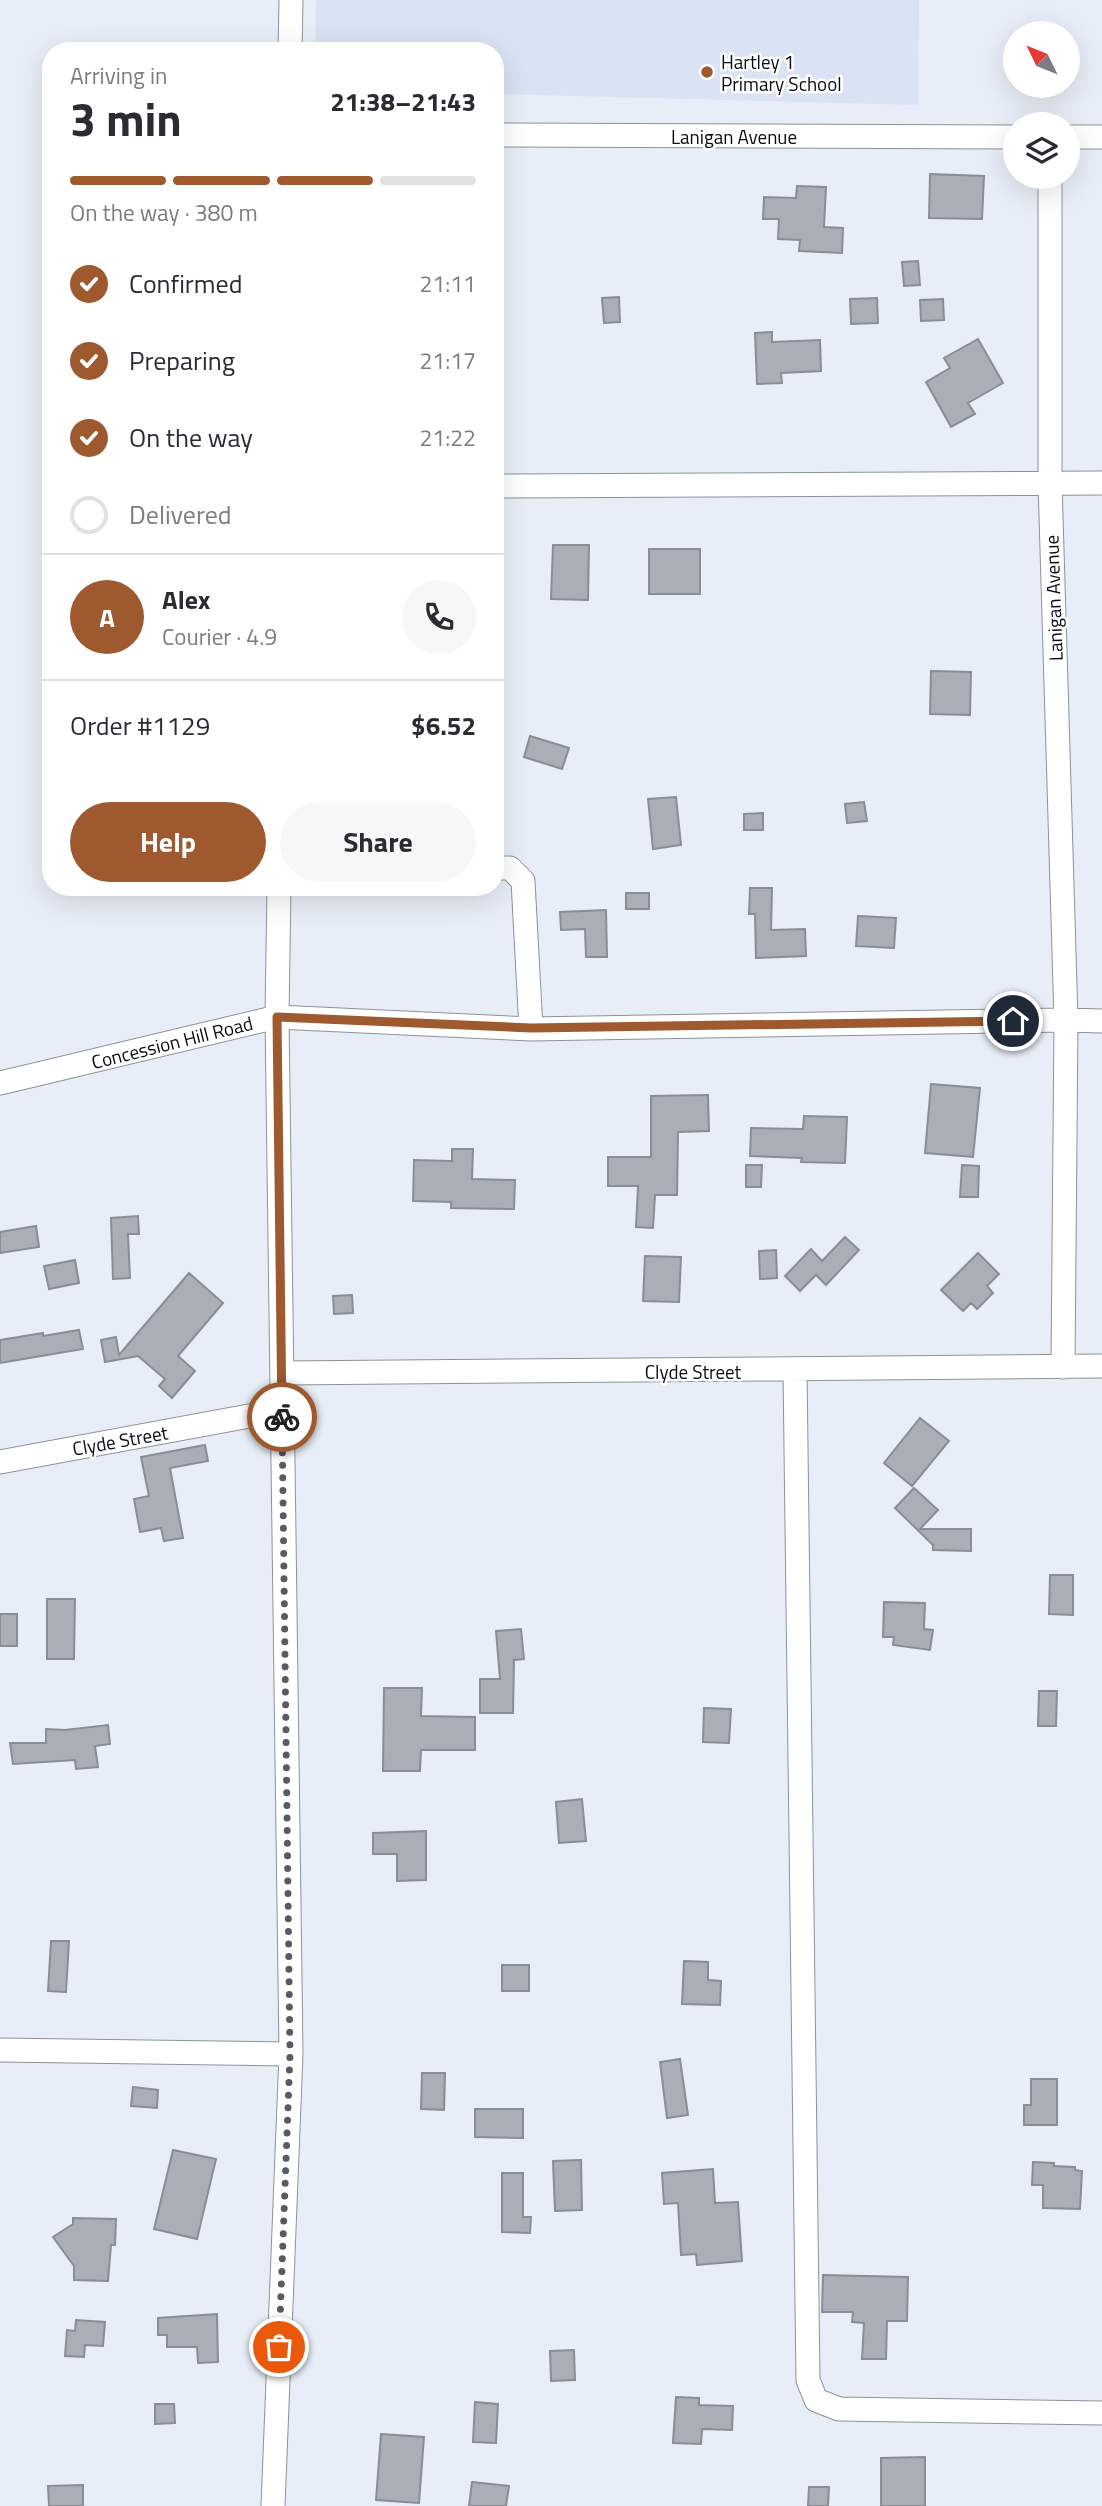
<!DOCTYPE html>
<meta charset="utf-8">
<style>
body{margin:0;font-family:"Titillium Web",sans-serif;background:#f7f7f7;color:#2b2b33;height:100vh;display:flex;flex-direction:column;font-size:26px;white-space:nowrap}
*{box-sizing:border-box;margin:0}
p{font-size:23px;color:#7c7c81}
.icon{flex:none;width:38px;height:38px;fill:none;stroke:currentColor;stroke-width:2;stroke-linecap:round;stroke-linejoin:round}
.map{position:relative;flex:1;overflow:hidden}
.details{position:absolute;left:42px;top:42px;width:462px;height:854px;display:flex;flex-direction:column;background:#fff;border-radius:28px;box-shadow:0 7px 28px #0002}
.details>*{flex:none}
.needle{width:46px;rotate:313deg}
.tools{position:absolute;left:1003px;top:21px;display:grid;gap:14px}
.tools a{display:grid;place-items:center;width:77px;height:77px;border-radius:50%;background:#fff;box-shadow:0 7px 28px #0002;font-size:35px}
.pin{position:absolute;display:grid;place-items:center;width:60px;height:60px;color:#fff;margin:-30px;border:4px solid #fff;border-radius:50%;box-shadow:0 2px 7px #0007}
.courier{position:absolute;display:grid;place-items:center;width:70px;height:70px;margin:-35px;border:5px solid #9e592e;border-radius:50%;background:#fff;color:#222;box-shadow:0 2px 9px #0007}
.headline em{font-style:normal;font-weight:700}
.headline div{display:flex;flex-direction:column-reverse}
.headline{display:flex;align-items:center;justify-content:space-between;height:119px;padding:0 28px}
h1{font-size:46px;font-weight:700;line-height:52px}
.bar{display:grid;grid-template-columns:repeat(4,1fr);gap:10px 7px;align-content:center;height:84px;padding:0 28px}
.bar i{height:9px;border-radius:5px;background:#e1e1e2}
.bar .selected{background:#9e592e}
.bar p{grid-column:span 4}
.line{display:flex;align-items:center;gap:18px;padding:0 28px;border-top:2px solid #e1e1e2}
.line div{flex:1}
.round{display:grid;place-items:center;flex:none;width:74px;height:74px;border-radius:37px;background:#f7f7f7}
ol{padding:0 28px;list-style:none}
li{display:flex;align-items:center;gap:21px;height:77px}
li p{margin-inline-start:auto}
li .icon{padding:7px;border-radius:50%;background:#9e592e;color:#fff;stroke-width:4}
li:last-child{color:#7c7c81}
li i{width:38px;height:38px;border:4px solid #e1e1e2;border-radius:50%}
.cta{display:flex;gap:14px;margin-top:auto;padding:14px 28px}
.cta a{flex:1;height:80px;border-radius:42px;background:#9e592e;color:#fff;font-size:28px;font-weight:700;line-height:80px;text-align:center}
.cta a+a{background:#f7f7f7;color:#2b2b33}
.map>svg:first-child{display:block}
.built{fill:#d9e3f3}
.building{fill:#a9aeb7;stroke:#888d96;stroke-width:2}
.lines{fill:none;stroke-linecap:round;stroke-linejoin:round}
.minor-casing{stroke:#8c929b;stroke-width:25}
.minor{stroke:#fff;stroke-width:23}
.done{stroke:#585b60;stroke-width:7;stroke-dasharray:0 12.6}
.route{stroke:#9e592e;stroke-width:9}
.poi-dot{fill:#9e592e;stroke:#fff;stroke-width:2.5}
.labels{text-anchor:middle;dominant-baseline:central;stroke-width:5;stroke-linejoin:round;paint-order:stroke}
.poi-label{font-size:19px;fill:#0a0c0f;stroke:#fff;text-anchor:start}
.street-label{font-size:19px;fill:#0a0c0f;stroke:#fff}
</style>
<div class="map">
<svg width="1102" height="2506" viewBox="0 0 1102 2506">
<rect width="100%" height="100%" fill="#e8eef7"/>
<path class="built" d="M316,0H919L918,105L495,94V51H315Z"/>
<path class="building" d="M930,174L984,176L982,219L929,218Z
M797,186L826,187L824,227L843,228L842,253L799,251L800,240L778,239L779,219H763L764,197L796,198Z
M918,261L920,285L904,286L902,262Z
M619,297L620,322L604,323L602,298Z
M877,298L878,323L851,324L850,299Z
M943,299L944,320L921,321L920,300Z
M772,332V342L820,340L821,371L781,373L782,383L757,384L755,333Z
M978,339L1003,383L968,403L975,414L951,427L926,382L950,368L944,358Z
M553,545H589L588,600L551,599Z
M649,549H700V594H649Z
M931,671L971,672L970,715L930,714Z
M530,736L569,748L562,769L524,757Z
M676,797L681,845L653,849L648,799Z
M864,802L867,821L847,823L845,804Z
M763,813V830H744V814Z
M750,888H772L771,930L805,929L806,956L756,958L755,914H749Z
M626,893H649V909H626Z
M606,910L607,957H586L585,929L561,930L560,912Z
M858,916L896,918L894,948L856,946Z
M931,1084L980,1088L973,1157L925,1153Z
M708,1095L709,1131L678,1132L677,1195H655L653,1228L636,1227L638,1186H608V1157H651V1096Z
M804,1116L847,1117L845,1163L801,1162L802,1158L750,1156L751,1128L803,1129Z
M452,1149H473L472,1179L515,1180L514,1209L451,1208V1202L413,1201L414,1160L452,1161Z
M746,1165H762L761,1187H746Z
M962,1165L979,1166L978,1197H960Z
M138,1216L139,1234H128L130,1278L113,1279L111,1218Z
M36,1226L39,1247L0,1253V1232Z
M845,1237L859,1250L826,1285L816,1275L800,1291L785,1276L811,1249L822,1261Z
M776,1250L777,1278L760,1279L759,1251Z
M978,1253L999,1274L987,1286L993,1293L977,1309L971,1303L963,1311L941,1290Z
M645,1256L681,1257L679,1302L643,1301Z
M75,1260L79,1283L49,1289L44,1266Z
M189,1273L223,1303L178,1356L195,1371L172,1398L159,1386L165,1379L138,1356L105,1362L101,1340L116,1337L119,1355Z
M352,1295L353,1313L334,1314L333,1296Z
M79,1330L83,1349L0,1363V1340L43,1333V1336Z
M920,1418L949,1441L912,1486L884,1463Z
M205,1445L208,1461L170,1468L183,1538L164,1541L161,1528L140,1532L134,1499L149,1496L141,1457Z
M914,1488L938,1510L920,1529H971V1551L933,1550V1545L895,1508Z
M1050,1575H1073V1615L1049,1614Z
M47,1599H75L74,1659H47Z
M884,1602L925,1603L924,1629L933,1630L930,1650L893,1645L894,1637H883Z
M0,1614H17V1646H0Z
M521,1629L524,1659L514,1660L513,1713H480V1679H500L496,1631Z
M384,1688H422L421,1716L475,1717V1750H421L420,1771H383Z
M1039,1691H1057L1056,1726H1038Z
M704,1708L731,1709L729,1743L703,1742Z
M108,1725L110,1744L95,1746L98,1767L76,1769L75,1760L13,1764L10,1743H46V1729L65,1730Z
M582,1799L586,1841L559,1843L556,1802Z
M426,1831V1880L397,1881V1854H373V1833Z
M51,1941H69L66,1992L48,1991Z
M684,1961L708,1962V1980L721,1981L720,2005L682,2004Z
M502,1965H529V1991H502Z
M680,2059L688,2115L667,2118L660,2062Z
M422,2073H445L444,2110L421,2109Z
M1031,2079H1057V2125H1024V2105H1031Z
M133,2087L158,2090L157,2108L131,2106Z
M475,2109H523V2138L475,2137Z
M173,2150L216,2159L197,2239L154,2229Z
M581,2160L582,2210L555,2211L553,2161Z
M1033,2162L1054,2163V2166L1075,2167V2170L1082,2171L1080,2209L1043,2208V2185H1032Z
M713,2169L715,2203L738,2202L742,2261L697,2265L696,2254L681,2255L678,2203L664,2204L662,2173Z
M502,2173H523V2217H531L530,2233L502,2232Z
M73,2218L116,2219L115,2245H111L108,2281L74,2280V2266L53,2237L73,2224Z
M823,2275L908,2277L907,2321H887L886,2359H862L864,2323L852,2322L853,2312H822Z
M217,2314L218,2362L198,2363L197,2347H167V2335H158V2318Z
M76,2320L105,2322L103,2346L85,2345L84,2357L65,2356L67,2330L75,2331Z
M574,2350L575,2380L551,2381L550,2351Z
M676,2397L699,2398V2405L733,2406L732,2430L702,2429L701,2444L673,2443Z
M475,2402L498,2404L496,2443L473,2442Z
M155,2404H174L175,2423L155,2424Z
M381,2434L424,2437L419,2503L376,2500Z
M925,2457V2506H881V2458Z
M472,2482L509,2486L506,2506H469Z
M83,2485V2506H49L48,2486Z
M809,2487H829L828,2506H808Z"/>
<g class="lines">
<defs>
<path id="minor" d="M290,51L291,0
M495,135L1015,137
M1068,137H1102
M1050,177V482L1066,1020L1063,1367
M495,486L1102,483
M495,868H510L523,881L531,1029
M0,1083L277,1017L531,1029L1066,1020L1102,1021
M795,1370L808,2380L816,2400L839,2409L1102,2413
M283,1373L1102,1366
M0,1462L282,1410
M0,2050L291,2054
M273,2506L291,2054L277,1017L279,887"/>
</defs>
<use href="#minor" class="minor-casing"/>
<use href="#minor" class="minor"/>
</g>
<g class="lines">
<path class="done" d="M279,2347L290,2054L282,1417"/>
<path class="route" d="M282,1417L277,1017L531,1028L1013,1021"/>
</g>
<circle class="poi-dot" cx="707" cy="72" r="7"/>
<g class="labels">
<g class="poi-label">
<text x="721" y="61">Hartley 1<tspan x="721" dy="22">Primary School</tspan></text>
</g>
<g class="street-label">
<text x="734" y="136">Lanigan Avenue</text>
<text transform="translate(1053 598) rotate(-92)">Lanigan Avenue</text>
<text transform="translate(172 1042) rotate(-14)">Concession Hill Road</text>
<text x="693" y="1371">Clyde Street</text>
<text transform="translate(120 1440) rotate(-10)">Clyde Street</text>
</g>
</g>
</svg>
<div class="tools">
<a><svg class="needle" viewBox="-14 -14 28 28"><path d="M0-13l5 13h-10z" fill="#e53935"/><path d="M0 13l5-13h-10z" fill="#7c7c81"/></svg></a>
<a><svg class="icon" aria-label="layers" viewBox="0 0 24 24"><path d="M12 4l9 5-9 5-9-5zM3 14l9 5 9-5"/></svg></a>
</div>
<div class="pin" style="left:279px;top:2347px;background:#ea580c"><svg class="icon" aria-label="bag" viewBox="0 0 24 24"><path d="M5 8h14l-1 12H6zM9 8a3 3 0 0 1 6 0"/></svg></div>
<div class="pin" style="left:1013px;top:1021px;background:#1f2937"><svg class="icon" aria-label="home" viewBox="0 0 24 24"><path d="M3 11l9-7 9 7M6 9v11h12V9"/></svg></div>
<div class="courier" style="left:282px;top:1417px"><svg class="icon" aria-label="bike" viewBox="0 0 24 24"><circle cx="6" cy="16" r="4"/><circle cx="18" cy="16" r="4"/><path d="M6 16l4-8h5l3 8M10 8l3 8H6M13 5h3"/></svg></div>
<section class="details">
<div class="headline"><div><h1>3 min</h1><p>Arriving in</p></div><em>21:38–21:43</em></div>
<div class="bar"><i class="selected"></i><i class="selected"></i><i class="selected"></i><i></i><p>On the way · 380 m</p></div>
<ol>
<li><svg class="icon" aria-label="check" viewBox="0 0 24 24"><path d="M5 12l5 5 9-10"/></svg>Confirmed<p>21:11</p></li>
<li><svg class="icon" aria-label="check" viewBox="0 0 24 24"><path d="M5 12l5 5 9-10"/></svg>Preparing<p>21:17</p></li>
<li><svg class="icon" aria-label="check" viewBox="0 0 24 24"><path d="M5 12l5 5 9-10"/></svg>On the way<p>21:22</p></li>
<li><i></i>Delivered</li>
</ol>
<div class="line" style="height:126px"><b class="round" style="background:#9e592e;color:#fff">A</b><div><b>Alex</b><p>Courier · 4.9</p></div><a class="round"><svg class="icon" aria-label="phone" viewBox="0 0 24 24"><path d="M5 4h4l2 5-3 2q2 4 5 5l2-3 5 2v4C11 20 4 13 5 4z"/></svg></a></div>
<div class="line" style="height:91px"><div>Order #1129</div><b>$6.52</b></div>
<div class="cta"><a>Help</a><a>Share</a></div>
</section>
</div>
